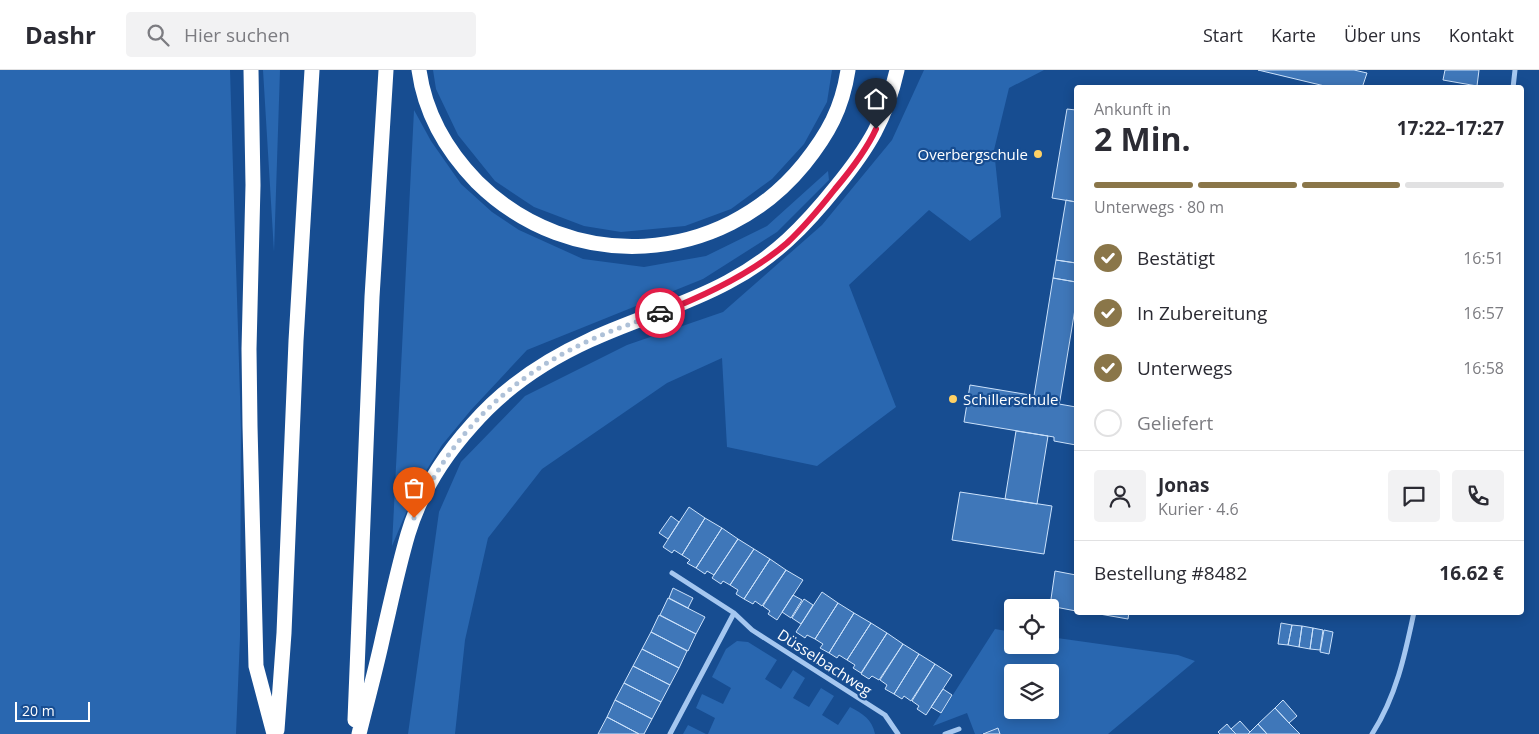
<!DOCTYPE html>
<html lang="de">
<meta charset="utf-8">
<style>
body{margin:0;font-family:"Open Sans",sans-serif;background:#f2f2f3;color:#2b2b33;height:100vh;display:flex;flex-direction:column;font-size:19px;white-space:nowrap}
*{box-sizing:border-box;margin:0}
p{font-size:16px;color:#7c7c81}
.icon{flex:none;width:28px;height:28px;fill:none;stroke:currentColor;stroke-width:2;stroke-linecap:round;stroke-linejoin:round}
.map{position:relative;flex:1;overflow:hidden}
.sheet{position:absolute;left:1074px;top:15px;width:450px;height:530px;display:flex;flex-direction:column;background:#fff;border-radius:5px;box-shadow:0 2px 12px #0003}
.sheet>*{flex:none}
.buttons{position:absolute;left:1004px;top:529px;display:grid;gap:10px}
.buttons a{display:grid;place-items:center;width:55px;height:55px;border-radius:5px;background:#fff;box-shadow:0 2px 12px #0003;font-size:25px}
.scale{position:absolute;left:15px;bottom:12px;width:75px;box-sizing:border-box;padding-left:5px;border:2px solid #fff;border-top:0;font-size:14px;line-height:18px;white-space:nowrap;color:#fff;-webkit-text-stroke:4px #174d91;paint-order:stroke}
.pin{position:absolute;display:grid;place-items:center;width:42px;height:42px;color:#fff;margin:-51px -21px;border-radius:50% 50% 50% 0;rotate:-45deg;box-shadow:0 0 5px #0007}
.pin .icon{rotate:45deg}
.courier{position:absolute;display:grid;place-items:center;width:50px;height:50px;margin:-25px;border:4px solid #e11d48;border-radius:50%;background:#fff;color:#222;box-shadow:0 1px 6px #0007}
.summary em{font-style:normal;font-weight:700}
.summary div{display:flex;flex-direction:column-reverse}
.summary{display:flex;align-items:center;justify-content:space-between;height:85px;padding:0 20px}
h1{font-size:32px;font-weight:700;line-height:38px}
.bar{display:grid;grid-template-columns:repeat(4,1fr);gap:8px 5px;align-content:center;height:60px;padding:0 20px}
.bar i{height:6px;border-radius:4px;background:#e1e1e2}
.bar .active{background:#8a7649}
.bar p{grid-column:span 4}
.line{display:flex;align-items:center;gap:12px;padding:0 20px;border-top:1px solid #e1e1e2}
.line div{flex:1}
.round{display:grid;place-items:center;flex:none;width:52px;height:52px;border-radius:5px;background:#f2f2f3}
ol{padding:0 20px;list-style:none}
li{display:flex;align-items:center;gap:15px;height:55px}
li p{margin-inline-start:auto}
li .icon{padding:5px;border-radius:50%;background:#8a7649;color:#fff;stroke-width:4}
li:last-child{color:#7c7c81}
li i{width:28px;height:28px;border:2px solid #e1e1e2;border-radius:50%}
header{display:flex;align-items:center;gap:30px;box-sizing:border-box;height:70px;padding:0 25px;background:#fff;border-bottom:1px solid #e1e1e2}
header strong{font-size:24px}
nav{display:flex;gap:28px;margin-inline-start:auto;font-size:18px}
.search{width:350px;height:45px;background:#f2f2f3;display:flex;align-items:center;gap:12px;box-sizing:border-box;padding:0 18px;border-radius:5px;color:#7c7c81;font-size:19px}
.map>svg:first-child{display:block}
.green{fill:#2967b0;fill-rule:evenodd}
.building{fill:#3f77b9;stroke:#cce2fb}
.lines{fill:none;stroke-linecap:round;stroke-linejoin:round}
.street{stroke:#a5c7f0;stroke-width:5}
.highway{stroke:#fff;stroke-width:15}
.done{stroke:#aec1d8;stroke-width:5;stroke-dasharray:0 9}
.route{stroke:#e11d48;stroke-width:6}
.poi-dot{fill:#ffd164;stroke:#174d91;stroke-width:2}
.labels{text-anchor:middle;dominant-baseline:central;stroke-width:4.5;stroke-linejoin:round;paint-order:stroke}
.poi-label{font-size:15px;fill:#fff;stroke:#174d91;text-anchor:end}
.street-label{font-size:15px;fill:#fff;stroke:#174d91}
</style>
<header>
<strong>Dashr</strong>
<div class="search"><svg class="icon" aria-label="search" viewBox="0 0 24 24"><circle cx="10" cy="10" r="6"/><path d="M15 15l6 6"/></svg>Hier suchen</div>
<nav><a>Start</a><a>Karte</a><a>Über uns</a><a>Kontakt</a></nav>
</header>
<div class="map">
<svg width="1539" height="664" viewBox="0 0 1539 664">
<rect width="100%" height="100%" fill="#174d91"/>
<path class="green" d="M0,0H230L241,359L240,567L236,664H0Z
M263,0H280L274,182Z
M433,0H832L827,32L804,74L772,109L731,139L685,156L621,162L584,156L534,137L495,111L458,65L436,19Z
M924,0H1044L1009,18L994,80L1001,147L970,171L929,140L849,215L896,337L817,396L727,377L722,288L667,313L542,399L488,468L465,570L455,664H408L439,442L461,392L525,326L627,275L723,242L822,155L892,70Z
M414,40L431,71L461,114L492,142L519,160L583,189L644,197L706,186L767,156L828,101L829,110L777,162L703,209L527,280L471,340L442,375L418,414L392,476Z
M995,559L1012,562V575H1050V567L1178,585L1195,591L1108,664H1000L997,658L981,664H975L967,643L933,656ZM1012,602H1050V640H1012Z
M737,571L748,572L777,590L765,609L781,619L793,600L805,608L793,628L809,637L821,618L834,626L822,645L838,655L850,637C863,644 872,649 875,664H708L715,648L696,638L702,624L723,634L731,618L712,607L726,579Z
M688,655L706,664H683Z"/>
<path class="building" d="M1258,0H1354L1367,3L1362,18H1333Z
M1445,0H1479L1477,16L1443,10Z
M1067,39L1076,40V132L1052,128Z
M1066,130L1076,132V193L1056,190Z
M1056,190L1076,193V212L1053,208Z
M1053,208L1076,212V233L1060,330L1034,326Z
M970,315L1060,330L1059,334L1076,337V375L1054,371V367L964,352Z
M1016,361L1048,366L1037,434L1005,429Z
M960,422L1052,436L1044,484L952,470Z
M689,437L705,448L682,485L674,480L672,483L663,477Z
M671,446L679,452L668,469L659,463Z
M705,448L722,458L696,498L687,493L690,490L682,485Z
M722,458L738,469L714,505L707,501L705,504L696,498Z
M738,469L754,479L730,515L723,511L721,514L712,508Z
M754,479L770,489L744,529L736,524L738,520L730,515Z
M770,489L786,500L762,536L755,531L753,534L744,529Z
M786,500L803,510L777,550L768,544L770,541L763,536Z
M1055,501L1076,505V541L1050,536Z
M673,518L693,528L688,538L669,528Z
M822,522L838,533L815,569L807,565L805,568L796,562Z
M793,525L802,530L791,548L782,542Z
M668,528L705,547L696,564L660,545Z
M804,529L813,535L801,554L792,548Z
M838,533L854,543L829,583L820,578L823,574L815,569Z
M1088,542H1129L1128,549Z
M854,543L871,553L847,590L839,585L837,588L829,583Z
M659,545L696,564L688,581L651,562Z
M871,553L887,563L861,603L853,598L855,595L847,590Z
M1281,553L1292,555L1288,575L1278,574Z
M1292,555L1302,556L1299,577L1288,575Z
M1302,556L1313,558L1310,579L1299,577Z
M1313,558L1323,560L1320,580L1310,579Z
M1324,560L1333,562L1329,584L1320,582Z
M651,562L687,581L679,598L642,579Z
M887,563L903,574L879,610L872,606L869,609L861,604Z
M903,574L919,584L894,624L885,619L887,615L880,610Z
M642,579L679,598L670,615L633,596Z
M919,584L935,594L911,631L904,626L902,629L894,624Z
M935,594L952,605L926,645L917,639L919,636L912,631Z
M633,596L670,615L661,632L624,613Z
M624,613L661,632L652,649L615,630Z
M943,619L952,625L941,643L931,637Z
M615,630L652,649L644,664H639L607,647Z
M1283,630L1297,646L1289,653L1275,638Z
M1275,638L1289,653L1300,664H1267L1258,654Z
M607,647L639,664H598Z
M1240,651L1250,662L1248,664H1236L1231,659Z
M1227,654L1231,659L1236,664H1220L1218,662Z
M1258,654L1267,664H1248Z
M998,658L1000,664H983Z"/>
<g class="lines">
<path class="street" d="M1513,18L1515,0
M672,503L734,543
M670,664L734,543L752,560L885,645L898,664
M945,664L959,659
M1372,664C1396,627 1405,585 1414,542"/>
<path class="highway" d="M251,0L253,115L249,279L250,356L256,596L274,664
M419,0C425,44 446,80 477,112C571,205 721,196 804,94C828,64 842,39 848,0
M355,650L372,227L386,0
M277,660L284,563L296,271L312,0
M359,664C367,631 376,599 383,566C391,532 398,498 408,464C420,424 444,386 472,355C504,318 546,290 590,270C635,249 684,236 728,212C774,188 805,156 837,116C868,78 886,49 897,0"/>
</g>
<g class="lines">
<path class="done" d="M414,448C444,374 501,315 572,279C600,264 631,254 660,243"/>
<path class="route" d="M660,243C704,226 751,204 787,173C805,156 820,138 835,119C851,100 866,81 876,59"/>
</g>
<g class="poi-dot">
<circle cx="1038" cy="84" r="5"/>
<circle cx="953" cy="329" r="5"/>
</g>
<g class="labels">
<g class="poi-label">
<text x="1028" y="84">Overbergschule</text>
<text x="963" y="329" text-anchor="start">Schillerschule</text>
</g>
<g class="street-label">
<text transform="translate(825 592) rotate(33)">Düsselbachweg</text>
</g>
</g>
</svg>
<div class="buttons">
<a><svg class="icon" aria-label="locate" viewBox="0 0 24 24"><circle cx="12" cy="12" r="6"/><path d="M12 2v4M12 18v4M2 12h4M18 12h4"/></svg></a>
<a><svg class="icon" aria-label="layers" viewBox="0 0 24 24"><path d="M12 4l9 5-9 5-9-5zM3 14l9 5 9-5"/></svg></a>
</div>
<div class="scale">20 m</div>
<div class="pin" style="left:414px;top:448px;background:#ea580c"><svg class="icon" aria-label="bag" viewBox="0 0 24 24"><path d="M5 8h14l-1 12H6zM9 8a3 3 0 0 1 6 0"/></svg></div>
<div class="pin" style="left:876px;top:59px;background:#1f2937"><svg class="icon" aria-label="home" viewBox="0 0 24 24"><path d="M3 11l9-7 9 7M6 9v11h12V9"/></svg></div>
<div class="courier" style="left:660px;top:243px"><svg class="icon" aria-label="car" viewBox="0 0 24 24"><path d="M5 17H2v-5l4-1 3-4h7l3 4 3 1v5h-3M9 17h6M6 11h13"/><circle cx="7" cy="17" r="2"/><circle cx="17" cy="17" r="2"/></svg></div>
<section class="sheet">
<div class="summary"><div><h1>2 Min.</h1><p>Ankunft in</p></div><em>17:22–17:27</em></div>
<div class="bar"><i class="active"></i><i class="active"></i><i class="active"></i><i></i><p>Unterwegs · 80 m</p></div>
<ol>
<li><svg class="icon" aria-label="check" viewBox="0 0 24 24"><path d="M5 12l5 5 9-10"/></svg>Bestätigt<p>16:51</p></li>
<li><svg class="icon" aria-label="check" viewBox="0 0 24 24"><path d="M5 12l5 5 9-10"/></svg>In Zubereitung<p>16:57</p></li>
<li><svg class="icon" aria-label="check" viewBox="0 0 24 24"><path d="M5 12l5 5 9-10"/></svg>Unterwegs<p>16:58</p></li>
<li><i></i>Geliefert</li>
</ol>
<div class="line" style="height:90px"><a class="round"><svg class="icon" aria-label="person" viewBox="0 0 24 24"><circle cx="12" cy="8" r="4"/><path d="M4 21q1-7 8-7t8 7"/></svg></a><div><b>Jonas</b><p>Kurier · 4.6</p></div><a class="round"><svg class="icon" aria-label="chat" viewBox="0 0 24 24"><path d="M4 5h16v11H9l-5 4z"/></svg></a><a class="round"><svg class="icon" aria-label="phone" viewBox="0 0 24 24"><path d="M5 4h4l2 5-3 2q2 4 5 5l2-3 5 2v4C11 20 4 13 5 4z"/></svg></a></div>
<div class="line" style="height:65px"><div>Bestellung #8482</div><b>16.62 €</b></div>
</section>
</div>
